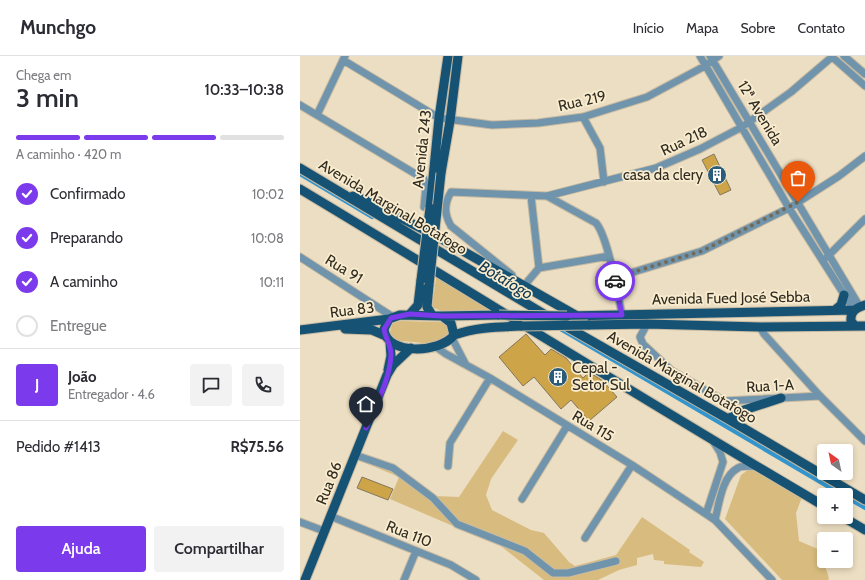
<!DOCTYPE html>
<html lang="pt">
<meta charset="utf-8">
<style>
body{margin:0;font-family:Cabin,sans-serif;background:#f2f2f3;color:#2b2b33;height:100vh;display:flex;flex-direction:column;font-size:15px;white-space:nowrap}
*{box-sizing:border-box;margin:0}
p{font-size:13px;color:#7c7c81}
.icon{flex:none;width:22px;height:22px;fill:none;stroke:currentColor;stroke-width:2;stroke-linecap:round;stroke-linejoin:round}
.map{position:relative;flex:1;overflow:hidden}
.panel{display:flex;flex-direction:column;background:#fff;width:300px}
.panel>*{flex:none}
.needle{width:26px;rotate:327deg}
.controls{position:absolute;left:517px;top:388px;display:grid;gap:8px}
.controls a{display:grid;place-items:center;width:36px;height:36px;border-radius:4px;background:#fff;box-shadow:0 2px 6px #0003;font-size:20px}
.pin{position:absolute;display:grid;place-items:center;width:34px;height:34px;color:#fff;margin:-41px -17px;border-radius:50% 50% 50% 0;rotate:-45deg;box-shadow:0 0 4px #0007}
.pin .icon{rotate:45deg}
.courier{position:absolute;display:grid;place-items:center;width:40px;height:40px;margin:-20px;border:3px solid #7c3aed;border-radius:50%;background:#fff;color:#222;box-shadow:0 1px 5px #0007}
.overview em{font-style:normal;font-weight:600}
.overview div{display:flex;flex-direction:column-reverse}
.overview{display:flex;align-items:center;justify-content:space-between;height:68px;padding:0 16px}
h1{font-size:26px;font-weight:600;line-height:30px}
.bar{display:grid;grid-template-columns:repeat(4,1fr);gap:6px 4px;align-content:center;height:48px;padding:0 16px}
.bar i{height:5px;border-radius:3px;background:#e1e1e2}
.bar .selected{background:#7c3aed}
.bar p{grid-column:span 4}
.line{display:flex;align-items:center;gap:10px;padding:0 16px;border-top:1px solid #e1e1e2}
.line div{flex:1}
.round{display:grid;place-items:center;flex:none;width:42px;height:42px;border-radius:4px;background:#f2f2f3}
ol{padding:0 16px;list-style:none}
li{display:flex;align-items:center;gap:12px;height:44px}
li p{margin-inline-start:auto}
li .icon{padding:4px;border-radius:50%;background:#7c3aed;color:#fff;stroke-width:4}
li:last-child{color:#7c7c81}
li i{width:22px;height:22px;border:2px solid #e1e1e2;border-radius:50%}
.primary-button{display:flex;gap:8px;margin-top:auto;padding:8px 16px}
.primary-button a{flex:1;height:46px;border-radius:4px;background:#7c3aed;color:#fff;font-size:16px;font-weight:600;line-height:46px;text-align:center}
.primary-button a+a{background:#f2f2f3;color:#2b2b33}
header{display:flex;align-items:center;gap:24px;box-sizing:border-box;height:56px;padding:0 20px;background:#fff;border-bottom:1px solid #e1e1e2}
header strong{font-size:19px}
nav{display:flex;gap:22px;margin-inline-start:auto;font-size:14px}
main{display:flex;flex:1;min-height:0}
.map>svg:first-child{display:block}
.green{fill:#d8bc7f}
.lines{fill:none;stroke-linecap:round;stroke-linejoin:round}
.canal{stroke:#3495cc;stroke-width:6}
.building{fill:#cda447;stroke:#83775e}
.minor-casing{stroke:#c7baa2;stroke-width:9}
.major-casing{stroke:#c7baa2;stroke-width:11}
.minor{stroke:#6f94ac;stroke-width:7}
.major{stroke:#155273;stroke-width:9}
.major-bridge-casing{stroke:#c7baa2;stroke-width:11;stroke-linecap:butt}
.major-bridge{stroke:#155273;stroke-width:9}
.done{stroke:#726a59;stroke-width:4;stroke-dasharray:0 7.2}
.route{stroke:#7c3aed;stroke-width:5}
.labels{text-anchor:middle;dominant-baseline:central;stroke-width:3.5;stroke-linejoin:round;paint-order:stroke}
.street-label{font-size:15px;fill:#312c21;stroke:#f9eccf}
.poi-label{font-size:15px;fill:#312c21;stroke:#f9eccf;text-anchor:end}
.water-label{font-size:16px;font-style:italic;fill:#0f374e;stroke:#f9eccf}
</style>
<header>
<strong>Munchgo</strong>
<nav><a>Início</a><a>Mapa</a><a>Sobre</a><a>Contato</a></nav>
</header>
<main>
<section class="panel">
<div class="overview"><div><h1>3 min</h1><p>Chega em</p></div><em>10:33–10:38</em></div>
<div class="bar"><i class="selected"></i><i class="selected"></i><i class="selected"></i><i></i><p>A caminho · 420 m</p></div>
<ol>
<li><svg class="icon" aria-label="check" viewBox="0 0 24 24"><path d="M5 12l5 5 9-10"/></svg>Confirmado<p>10:02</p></li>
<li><svg class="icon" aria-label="check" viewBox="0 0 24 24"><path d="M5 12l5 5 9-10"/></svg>Preparando<p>10:08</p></li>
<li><svg class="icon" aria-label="check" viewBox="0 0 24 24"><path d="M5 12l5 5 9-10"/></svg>A caminho<p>10:11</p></li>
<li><i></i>Entregue</li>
</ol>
<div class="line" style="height:72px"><b class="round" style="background:#7c3aed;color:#fff">J</b><div><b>João</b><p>Entregador · 4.6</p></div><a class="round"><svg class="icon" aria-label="chat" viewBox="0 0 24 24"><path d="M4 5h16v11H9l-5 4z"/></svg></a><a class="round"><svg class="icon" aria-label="phone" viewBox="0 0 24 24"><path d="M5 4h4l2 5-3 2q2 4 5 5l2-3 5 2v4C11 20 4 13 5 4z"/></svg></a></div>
<div class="line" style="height:52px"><div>Pedido #1413</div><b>R$75.56</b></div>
<div class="primary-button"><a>Ajuda</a><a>Compartilhar</a></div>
</section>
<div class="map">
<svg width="565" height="524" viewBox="0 0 565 524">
<rect width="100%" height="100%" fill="#ecdec2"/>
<path class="green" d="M137,215L198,254L141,255L132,251Z
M100,265L144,266L150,271V279L133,288L93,284L89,279L92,268Z
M203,375L218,384L191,423L186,439L192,454L231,474L244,477L269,506L275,510L316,499L342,461L390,494L389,496L404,506L401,511L364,508V505L354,504L353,498L337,502V509L319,514L298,524H244L197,487L160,473L90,443L99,421L63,406L66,399L103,414L135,440L159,441Z
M459,412L502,441L496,457L499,485L520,494L529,522L528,524H482L425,463L441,419L448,414Z"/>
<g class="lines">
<path class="canal" d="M0,117L72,160
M257,270L544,439
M546,440L565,451"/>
</g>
<path class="building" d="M414,98L431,134L420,139L402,104Z
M226,278L245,299L251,293L266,302L283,322L289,316L303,325L317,341L289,365L271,344L261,353L234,321L223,330L199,301Z
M62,421L93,433L88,444L57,432Z"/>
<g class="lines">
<defs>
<path id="minor" d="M400,0L489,152L554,254
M410,0L560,251
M531,0L565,30
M544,0L565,18
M43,4L139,62L192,69L238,67L283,61L347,41L405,10L419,0
M0,49L124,123L126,130L124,151
M17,59L45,0
M283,61L300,92L304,126
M231,140L239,212
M247,140L296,167C308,181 318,239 322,259
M0,201L93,261
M527,201L565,163
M239,212L309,200
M212,219L151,170C144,158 144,148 151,136L247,140L356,112L400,93L442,71L491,36L533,0
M314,222L402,195L489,152L539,120L565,100
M223,228L226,231L228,225L239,212
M347,268L340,281L343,288L372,315L424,345L520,340
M460,271L464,278L520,340L565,385
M152,282L165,307
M136,291L146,298L190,322L332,409L406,458L415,464L472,524
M55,399L93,412L133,442L157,468L225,495L253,517H268L316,505
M148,410L150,387L190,322
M222,443L267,370
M406,458L423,406L420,396L413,385
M30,460L151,509L176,524
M415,464C419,448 422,420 438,412C442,409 451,411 457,410
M0,466L24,475
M285,482L332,409
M104,524L116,495"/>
<path id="major" d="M0,112L249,261
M141,117L150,65L158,0
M0,133C175,238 348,347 524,450
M53,140L66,144L140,182L277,260
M130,152L139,62L148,0
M129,229L127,251L132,259
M535,254L541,249L544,239
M110,258L118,249L121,224
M100,259L142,260L151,267L154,279C141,297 86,300 84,273L89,263Z
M142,260L199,259
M267,260L554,254
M262,268L428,363L565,444
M288,269L347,268L460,271L565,270
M554,269L551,265C550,255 556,252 565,249
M45,273L72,274L86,280
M0,274L89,263
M154,279C177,271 198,271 222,270
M88,314L91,300L90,286
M428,363L441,355L481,342
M543,461L565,474
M5,524L87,319L93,309L111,292"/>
</defs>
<use href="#minor" class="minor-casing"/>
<use href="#major" class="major-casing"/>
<use href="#minor" class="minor"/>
<use href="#major" class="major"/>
<defs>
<path id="major-bridge" d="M121,224L130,152
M129,229L141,117
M199,259L267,260
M222,270L288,269"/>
</defs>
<use href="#major-bridge" class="major-bridge-casing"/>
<use href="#major-bridge" class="major-bridge"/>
</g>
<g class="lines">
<path class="done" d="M315,225L314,222L402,195L498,146"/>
<path class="route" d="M66,372C75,350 90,324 91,299C91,287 85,283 84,273L91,262L110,258L142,260L322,259L315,225"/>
</g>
<defs>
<symbol id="building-disc" viewBox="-11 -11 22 22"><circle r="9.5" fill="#2b5c7a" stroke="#f9eccf"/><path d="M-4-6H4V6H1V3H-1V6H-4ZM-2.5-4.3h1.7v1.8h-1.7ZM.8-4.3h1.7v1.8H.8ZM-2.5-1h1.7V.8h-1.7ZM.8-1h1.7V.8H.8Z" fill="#fff"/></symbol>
</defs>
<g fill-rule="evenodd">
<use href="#building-disc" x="406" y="108" width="22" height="22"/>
<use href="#building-disc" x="247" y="310" width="22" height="22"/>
</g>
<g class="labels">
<g class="street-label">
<text transform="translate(282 45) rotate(-13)">Rua 219</text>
<text transform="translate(460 57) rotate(59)">12ª Avenida</text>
<text transform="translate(384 85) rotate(-25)">Rua 218</text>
<text transform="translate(122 93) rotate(-84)">Avenida 243</text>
<text transform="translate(93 151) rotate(31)">Avenida Marginal Botafogo</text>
<text transform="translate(44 213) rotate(32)">Rua 91</text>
<text transform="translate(431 242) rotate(-1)">Avenida Fued José Sebba</text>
<text transform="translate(52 254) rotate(-7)">Rua 83</text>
<text transform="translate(382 321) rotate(30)">Avenida Marginal Botafogo</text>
<text transform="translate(470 330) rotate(-3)">Rua 1-A</text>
<text transform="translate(293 370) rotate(31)">Rua 115</text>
<text transform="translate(29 427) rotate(-68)">Rua 86</text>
<text transform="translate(109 478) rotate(22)">Rua 110</text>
</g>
<g class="poi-label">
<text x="403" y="119">casa da clery</text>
<text x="272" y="312" text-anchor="start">Cepal -<tspan x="272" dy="17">Setor Sul</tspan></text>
</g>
<g class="water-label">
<text transform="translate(206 224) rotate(31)">Botafogo</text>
</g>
</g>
</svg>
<div class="controls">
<a><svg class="needle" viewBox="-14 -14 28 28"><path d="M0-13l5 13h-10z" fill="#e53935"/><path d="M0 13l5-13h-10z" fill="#7c7c81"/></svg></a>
<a>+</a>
<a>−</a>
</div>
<div class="pin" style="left:498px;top:146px;background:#ea580c"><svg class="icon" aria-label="bag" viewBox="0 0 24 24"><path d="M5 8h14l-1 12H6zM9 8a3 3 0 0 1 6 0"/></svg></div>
<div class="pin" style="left:66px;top:372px;background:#1f2937"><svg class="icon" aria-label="home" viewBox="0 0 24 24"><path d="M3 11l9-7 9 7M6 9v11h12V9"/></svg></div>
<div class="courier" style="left:315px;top:225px"><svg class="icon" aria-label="car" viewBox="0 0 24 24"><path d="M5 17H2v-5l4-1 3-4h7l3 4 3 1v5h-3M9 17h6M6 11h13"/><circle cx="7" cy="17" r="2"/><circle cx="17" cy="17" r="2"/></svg></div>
</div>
</main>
